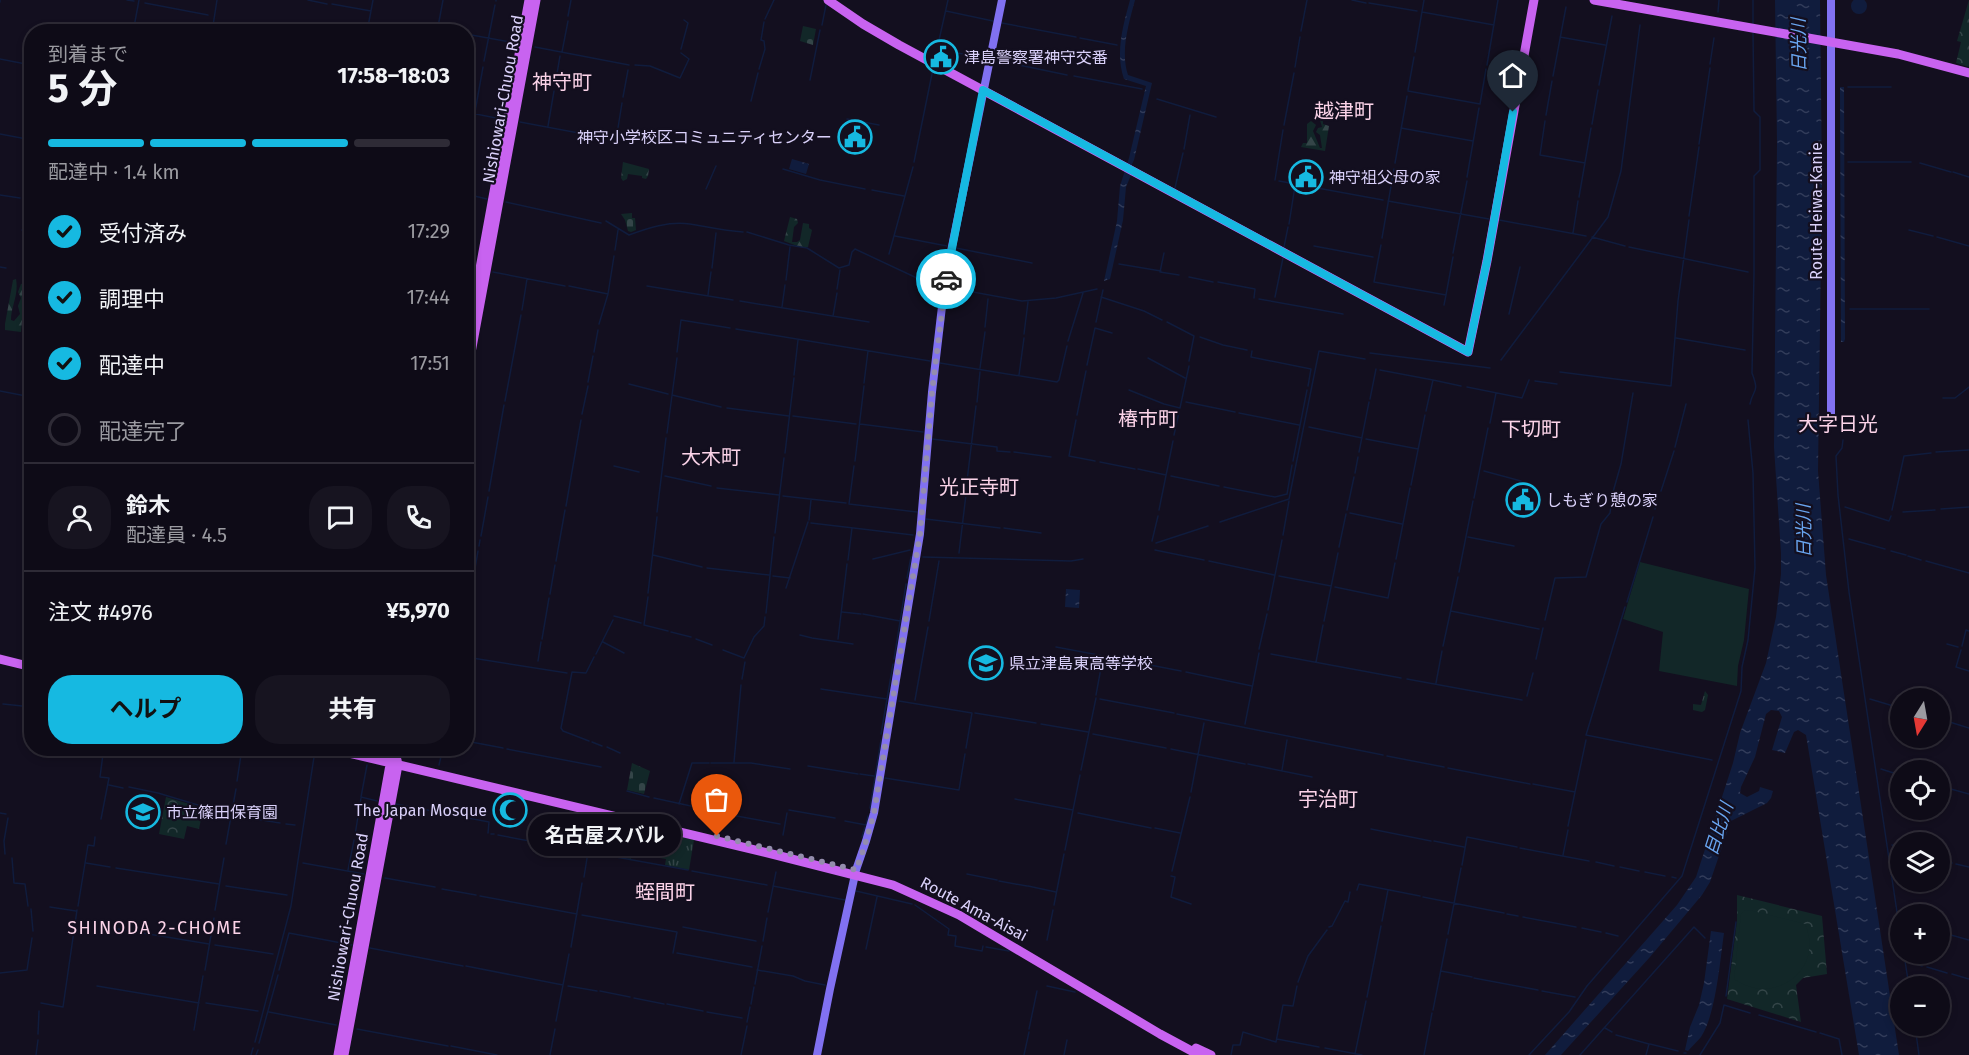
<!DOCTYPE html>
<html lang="ja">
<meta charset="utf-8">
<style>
body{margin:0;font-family:"Fira Sans","Noto Sans JP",sans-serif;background:#171420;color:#f1f3f6;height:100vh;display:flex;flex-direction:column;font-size:22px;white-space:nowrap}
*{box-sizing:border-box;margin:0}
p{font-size:20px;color:#9b9ba1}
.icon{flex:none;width:33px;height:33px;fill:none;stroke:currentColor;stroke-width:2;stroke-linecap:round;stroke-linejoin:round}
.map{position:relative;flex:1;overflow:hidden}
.panel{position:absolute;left:24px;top:24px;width:450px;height:732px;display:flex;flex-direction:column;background:#0e0b17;border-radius:24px;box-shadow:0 3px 9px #0003,0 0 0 2px #2e2b36}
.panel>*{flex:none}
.needle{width:39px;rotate:191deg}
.controls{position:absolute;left:1890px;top:688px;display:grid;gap:12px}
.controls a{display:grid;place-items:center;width:60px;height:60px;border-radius:50%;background:#0e0b17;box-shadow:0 3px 9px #0003,0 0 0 2px #2e2b36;font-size:30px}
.pin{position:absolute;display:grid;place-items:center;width:51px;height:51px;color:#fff;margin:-62px -26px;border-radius:50% 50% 50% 0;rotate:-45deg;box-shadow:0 0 6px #0007}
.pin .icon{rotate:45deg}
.courier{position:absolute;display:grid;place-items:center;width:60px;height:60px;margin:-30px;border:4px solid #16b9e1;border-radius:50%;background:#fff;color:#222;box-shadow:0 2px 8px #0007}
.bubble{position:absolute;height:42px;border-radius:21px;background:#0e0b17;box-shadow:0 3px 9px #0003,0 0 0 2px #2e2b36;font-size:20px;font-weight:700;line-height:42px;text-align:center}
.overview em{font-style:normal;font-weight:700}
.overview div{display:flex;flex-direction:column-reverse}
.overview{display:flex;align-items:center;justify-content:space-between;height:102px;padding:0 24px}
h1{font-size:39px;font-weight:700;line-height:45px}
.bar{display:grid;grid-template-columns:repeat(4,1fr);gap:9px 6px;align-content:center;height:72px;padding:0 24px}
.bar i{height:8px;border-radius:4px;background:#2e2b36}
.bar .current{background:#16b9e1}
.bar p{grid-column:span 4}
.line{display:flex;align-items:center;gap:15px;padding:0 24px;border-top:2px solid #2e2b36}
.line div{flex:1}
.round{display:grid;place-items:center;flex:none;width:63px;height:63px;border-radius:24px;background:#171420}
ol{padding:0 24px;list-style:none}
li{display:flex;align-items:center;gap:18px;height:66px}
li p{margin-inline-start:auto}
li .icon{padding:6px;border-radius:50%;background:#16b9e1;color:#111;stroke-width:4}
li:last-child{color:#9b9ba1}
li i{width:33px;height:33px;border:3px solid #2e2b36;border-radius:50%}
.button{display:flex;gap:12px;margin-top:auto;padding:12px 24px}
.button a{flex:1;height:69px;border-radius:24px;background:#16b9e1;color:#111;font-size:24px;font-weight:700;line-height:69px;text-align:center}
.button a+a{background:#171420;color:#f1f3f6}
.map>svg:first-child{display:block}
.grass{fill:url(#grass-tufts)}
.forest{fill:url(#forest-firs)}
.cemetery{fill:url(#cemetery-stones)}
.park{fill:url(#park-crowns)}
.pitch{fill:#122728}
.water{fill:url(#water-ripples)}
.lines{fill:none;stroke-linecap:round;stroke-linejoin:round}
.stream{stroke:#101c3d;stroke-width:1.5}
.secondary{stroke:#8171f1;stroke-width:8}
.primary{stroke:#c863f0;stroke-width:9}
.done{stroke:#948dad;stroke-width:6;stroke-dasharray:0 10.8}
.route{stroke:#16b9e1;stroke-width:8}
.labels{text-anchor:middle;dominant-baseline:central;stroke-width:4.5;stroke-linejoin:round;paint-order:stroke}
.poi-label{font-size:16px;fill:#dad1fa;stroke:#130f1f;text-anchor:start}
.street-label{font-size:16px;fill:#dad1fa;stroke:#130f1f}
.water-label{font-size:18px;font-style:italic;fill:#69a5f0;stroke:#130f1f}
.neighbourhood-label{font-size:18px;letter-spacing:1.5px;fill:#fbd3e8;stroke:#130f1f}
.quarter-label{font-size:20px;fill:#fbd3e8;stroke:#130f1f}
</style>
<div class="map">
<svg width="1969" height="1055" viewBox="0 0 1969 1055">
<defs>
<pattern id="grass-tufts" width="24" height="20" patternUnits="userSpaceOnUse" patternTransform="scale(1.5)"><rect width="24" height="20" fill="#122728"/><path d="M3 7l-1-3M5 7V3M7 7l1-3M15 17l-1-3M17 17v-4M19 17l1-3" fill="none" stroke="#344548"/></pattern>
<pattern id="forest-firs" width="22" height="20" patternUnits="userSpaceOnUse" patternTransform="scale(1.5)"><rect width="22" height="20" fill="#122728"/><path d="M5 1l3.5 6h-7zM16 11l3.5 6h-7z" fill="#344548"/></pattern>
<pattern id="cemetery-stones" width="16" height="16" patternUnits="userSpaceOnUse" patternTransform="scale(1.5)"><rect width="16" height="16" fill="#122728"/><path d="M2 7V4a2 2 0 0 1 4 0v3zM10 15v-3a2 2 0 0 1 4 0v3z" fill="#344548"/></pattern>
<pattern id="park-crowns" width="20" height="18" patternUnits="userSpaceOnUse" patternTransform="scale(1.5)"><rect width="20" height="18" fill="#122728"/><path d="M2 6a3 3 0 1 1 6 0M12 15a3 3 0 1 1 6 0" fill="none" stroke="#344548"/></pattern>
<pattern id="water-ripples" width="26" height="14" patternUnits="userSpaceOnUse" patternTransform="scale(1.5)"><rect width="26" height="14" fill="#101c3d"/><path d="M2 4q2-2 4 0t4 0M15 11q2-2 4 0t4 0" fill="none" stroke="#323c5a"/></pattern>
</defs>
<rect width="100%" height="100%" fill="#130f1f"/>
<path class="grass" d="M1705,691L1708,695L1705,710L1702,712L1693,710V704L1701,705Z
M622,822L637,826L631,859L616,856Z
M653,830L694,840L689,870L665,865L666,859L648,856Z"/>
<path class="forest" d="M1320,120H1323V124L1329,126L1325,151L1301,147L1303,143H1307V124L1311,121L1316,125L1313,131L1320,148H1322L1320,135L1316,132L1318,128L1322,127Z
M623,162L649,169L648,176L646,179L642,178V176L628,174L627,179L623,181L621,178Z
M790,217L797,219L798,223L794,227L792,242H797L800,240L803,223L809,224V228L812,230L808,247H800L784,241Z
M25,277H28L26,320L22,321L21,332L5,330V324L13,280L16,279C19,295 11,306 11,320L14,321L20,314L18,306L21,298L18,292L21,284L26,283L24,279Z"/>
<path class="cemetery" d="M803,26L816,29L813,45L800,41Z
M632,213V218H635L636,230L631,232L628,231L625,220L621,214Z
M632,763L650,771L644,794L627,790Z"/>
<path class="park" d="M1969,0V67L1956,63L1961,42L1957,41Z
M166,797L229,816L228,819L202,814L199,829L187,826L184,839L159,834Z
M1737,895L1822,916L1827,974L1803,978L1796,985L1801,1022L1727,999L1737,921Z"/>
<path class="pitch" d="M1640,562L1749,589L1744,640L1738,666L1737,686L1659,671L1663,632L1623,619Z
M1749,910L1805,924C1825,970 1774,1007 1734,979L1741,914L1744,911Z"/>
<path class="water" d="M1851 6a8 8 0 1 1 16 0a8 8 0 1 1-16 0Z
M1130,0H1135C1129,23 1120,51 1128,75L1152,83L1134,160L1132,164L1131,175L1126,187L1123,220L1110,279L1104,281L1117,221L1120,186L1129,158L1146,86L1124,79C1115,53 1123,26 1130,0Z
M1775,0H1820L1822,181L1818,471L1826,575L1899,1055H1859L1806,735L1798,730L1794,732L1785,753L1772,750L1782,717L1779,711L1771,710L1766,714L1755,757L1741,787L1740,793L1747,797L1759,791L1760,787L1773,791L1771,798L1767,803L1731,821L1710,882L1702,895L1650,957L1561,1055H1545L1677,905L1696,877L1733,763L1740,733L1766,663L1776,617L1781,574V553L1774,447L1777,143Z
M1840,87H1844L1845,339L1844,342H1841Z
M792,159L809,164L806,174L789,169Z
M1066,589L1080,590L1079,608L1065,607Z
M1711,931L1724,933C1720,961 1716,1014 1701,1037C1697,1042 1692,1046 1688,1051L1685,1050L1690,1027L1699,1005L1704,983Z"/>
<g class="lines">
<path class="stream" d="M127,0L134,1
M308,0L327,4
M948,0L937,49L984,58
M1352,0L1366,3
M1753,0V24
M496,1V0
M0,2V0
M145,3L208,15
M1369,3L1417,11
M332,4L371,11
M946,11L993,21
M1422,12L1494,25
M1718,12L1719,0
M568,16L571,0
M765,19L774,0
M1002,23L1076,37
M822,25L826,5
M134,27L139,0
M455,31V32
M1301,31L1307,0
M212,32L217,0
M367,32L373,0
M437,32L443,0
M466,34L515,43
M1560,37L1605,45
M1080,38L1117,45
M535,47L629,65
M681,49L688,23L684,20
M562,52L568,21
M1415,52L1424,0
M935,58L937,50
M0,59L31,65
M995,60L1067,75
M484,61L495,5
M1710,64L1714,38
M635,65L650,66L680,78L689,59L681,53
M1487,65L1498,0
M1295,67L1300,37
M759,69L765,49L764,41L761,40L764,22
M1074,76L1142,89
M1553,76L1566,7
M810,80L820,30
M555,85L560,56
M1599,85L1612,16
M1848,87H1891
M1408,90L1414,57
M1408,91L1480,104
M623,97L628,70
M1157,99L1216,117
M751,101L758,73
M1480,104L1486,69
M466,112L501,119
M1546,115L1552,81
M847,119L879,125
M1545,121L1540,155L1585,163
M520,122L616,140L622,103
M1592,124L1598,90
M1284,125L1294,73
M548,126L554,91
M1401,128L1473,141
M0,134L32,140
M1699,144L1710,68
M1184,149L1190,115
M468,151L483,67
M466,160L467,156
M914,162L933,69
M1848,162H1911
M1395,163L1407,96
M1920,163L1951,172
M783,169L820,180L865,189
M1953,172L1969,177
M1467,177L1479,108
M1275,180L1283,130
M1279,181L1383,200
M1175,188L1183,153
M706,189L716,166
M872,190L904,196
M466,194L487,199
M0,195L20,198
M1579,197L1591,128
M27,200L32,201
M1388,201L1489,219
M506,202L601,223
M1689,216L1699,147
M1499,220L1586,236
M606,221L629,235C648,228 669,221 690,224C708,227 725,231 743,232
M1289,224L1295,186
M22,230L32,232
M1909,230L1933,236
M747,232L789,245L807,248L839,268L849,265L852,252L855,249L919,279L936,285
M1573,233L1578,201
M895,236L947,246
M1592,237L1625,246
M1937,237L1969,246
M1382,238L1394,169
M1381,245L1374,282L1446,295L1453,257
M1314,246L1373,257
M1284,247L1288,227
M1629,247L1748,272
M956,248L1032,263
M615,250L618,230
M1164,253L1160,272L1179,275
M1453,253L1467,181
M889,254L913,167
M1119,264L1161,271
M0,267L6,268
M466,267L474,269
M712,268L716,233
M493,272L565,286
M1189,277L1213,282
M786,280L790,247
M1218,282L1255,289L1254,298
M569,286L608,294L614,256
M647,286L733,300
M951,288L1022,301L1056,298L1097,289
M837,289L840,270
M708,295L711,272
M1101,297L1144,311L1162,320
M1275,297L1283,258
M1259,299L1343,314
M740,301L869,322
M1444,305L1446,295
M782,307L785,285
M1850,309H1929
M522,310L527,279
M1509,314L1520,267
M833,316L837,293
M1096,322L1103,290
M1167,322L1194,336L1189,361
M599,324L608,294
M985,327L988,299
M736,329L930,361
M1024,334L1028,302
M1200,337L1223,345L1247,350
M1676,338L1745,350
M1068,341L1083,293
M1252,351L1251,357L1311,369L1308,386
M594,352L598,330
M677,352L681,320L730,328
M1370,353L1490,368
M1148,358L1185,378
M1501,360L1608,217L1621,171L1640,25
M940,363L1057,382L1059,380L1067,346
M1087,365L1095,328L1112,333
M980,368L985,332
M1380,370L1433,380
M1560,372L1671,386L1678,301L1689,220
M794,375L798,340
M1019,375L1024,338
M1535,381L1557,384
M588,382L593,356
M864,383L868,351
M629,384L668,394
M1467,387L1522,398L1529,380
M1129,390L1164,404L1180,408L1189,366
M0,391L26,396L29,392L31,379
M672,395L721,407
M1943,398H1955L1969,387
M1370,399L1376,369
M505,401L521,315
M977,402L980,372
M1186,402L1235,412
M1750,404C1753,388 1760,394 1752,373L1754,273V176L1760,170V117L1754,111L1753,32
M29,408L32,411
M727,408L789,416
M1426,411L1433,380L1461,386
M1239,413L1299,425
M582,414L588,386
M1077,415L1086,371
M793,416L856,424
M1076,420L1069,456L1095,461
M1490,423L1496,393
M860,424L923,432
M1309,427L1362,438
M667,433L677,358
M1174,435L1179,412
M932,439L997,447V451L1010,452
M1366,439L1418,449
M1843,440L1842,448L1836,456L1838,495L1849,592L1900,932
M1675,447L1686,404
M1014,452L1051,457
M1359,452L1369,402
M1936,452L1969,450
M785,453L794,378
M855,461L864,386
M1293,461L1307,390
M1100,462L1135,469
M614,466L639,472
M854,466L849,504L917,512
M1138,469L1166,475
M1484,471L1521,481
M1355,473L1358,457
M665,476L711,486
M1171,476L1219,486
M967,481L976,406
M1411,485L1425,415
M1224,487L1275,497L1287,494L1292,465
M717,488L779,495
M489,491L504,405
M1661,491L1674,451
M783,496L846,503
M1474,498L1488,428
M566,506L581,420
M1845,507L1889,521L1891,516
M1655,509L1657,503
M1941,509L1969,507
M1159,510L1173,441
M1347,510L1354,477
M1892,510L1904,456L1931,453
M657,512L666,438
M1903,512L1935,510
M1350,513L1402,524
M926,519L1000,528
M809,520L811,500
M1220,522L1289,499L1319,351L1365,359
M811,523L913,535
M1004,528L1041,533
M775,533L784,458
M1283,535L1289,501
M481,536L488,497
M1468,537L1514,546
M1849,539L1885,549
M1152,541L1158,516
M1156,543L1208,526
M479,546L480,540
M1339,547L1346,514
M1155,550L1204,560
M1891,551L1906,555
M959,553L967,486
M653,555L702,567
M1908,556L1921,560
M923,557L1071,561L1083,559
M873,559L910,550
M1396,559L1410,488
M848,560L852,528
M556,561L565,510
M1209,561L1274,575
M1926,561L1969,573
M707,568L769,575
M1459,572L1473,501
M773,576L790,578
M1279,576L1331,586
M907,578L911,557H912
M473,580L478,551
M1335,587L1388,598L1395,563
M786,588L808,522
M648,593L657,517
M550,594L555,565
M648,597L644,625L668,631
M1627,602L1653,517
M1625,607L1586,735L1712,760
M1268,610L1282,540
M1451,611L1539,629
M842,612L861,614
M766,613L774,537
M863,614L900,621
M614,616L641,623
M466,617L472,585
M1545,620L1555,578L1586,577L1601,524L1610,513L1613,492L1621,464L1633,393
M929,621L939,561
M1324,621L1338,553
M671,632L691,637
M800,635L812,638L853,644
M542,639L549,598
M696,639L712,645
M838,639L847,564
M603,642L624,653
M1947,644L1958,647
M1443,646L1458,577
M1962,646L1966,630L1969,631
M1056,647L1104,656
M1259,649L1267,614
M723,650L744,658L754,637L764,626L765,617
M1961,650L1956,667L1969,671
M596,654L613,620
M1271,654L1401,678
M466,657L567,673
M1109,657L1181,671
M894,659L906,584
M1536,659L1543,628
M538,661L541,642
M1316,662L1323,625
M1186,672L1252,686
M742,679L745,662
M1407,679L1522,700
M1436,683L1442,651
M821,689L887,699
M1096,695L1103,657
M1527,696L1533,673
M1100,699L1174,713
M1870,699L1900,708
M915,700L928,627
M899,701L972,713
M3,704L32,707
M975,713L1036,723
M1177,714L1383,755
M1940,719L1969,728
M1041,724L1088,732
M1245,724L1259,653
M881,734L893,664
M1093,734L1166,748
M466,741L503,748
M589,741L563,731L561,728L572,672L586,673L594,657
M592,742L602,746
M607,747L620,753
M966,748L972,713
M104,749V748
M507,749L601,767
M1171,749L1245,764
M1387,756L1444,767
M734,762L741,685
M711,763H751L790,769
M1248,764L1312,777
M367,765L361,797L377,801
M439,765L443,748
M808,766L858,774
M1448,768L1530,784
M1881,769L1900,775
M1081,770L1096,698
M1282,770L1287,740
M860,774L874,776
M885,778L959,790L965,754
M237,781L241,755
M1533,784L1575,792L1586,740
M109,785L123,788
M1940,786L1969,794
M129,787L158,793L231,815
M627,791L649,797
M1191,792L1204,723
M654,798L700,808
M1015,799L1073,810
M396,804L489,822L488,833
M679,804L692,763H709
M870,808L881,740
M704,810L780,824
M789,810L835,818
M0,813L6,814
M1078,813L1151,828
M238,816L280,823
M101,819L109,778L100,777L103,754
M845,821L866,825L868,816
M286,824L295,825
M1568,826L1575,792
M1155,828L1180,833
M1371,829L1431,841
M491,834H494
M355,835L361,798
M498,835L588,852L584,877
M783,835L787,813
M862,837L865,827
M1434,841L1464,847
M226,844L236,789
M1892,845L1900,848
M1520,848L1589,861
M1065,850L1080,775
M588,851L592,831
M594,853L612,856
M5,854L4,841L8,818
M1563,855L1568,830
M616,857L688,870
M12,858L14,883L25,884L28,906
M1940,859L1952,863
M1596,862L1614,866
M86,863L110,867
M303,863L364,874
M1956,864L1969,867
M1462,865L1467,837L1517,847
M1620,867L1639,871
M116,868L219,884
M348,870L354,840
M692,871L767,885
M1172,871L1190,797
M1645,872L1665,876
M967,874L997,880
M1171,876L1175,877L1171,897L1191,904
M1672,877L1676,878
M385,878L435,887
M999,881L1027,886
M226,886L287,895
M773,886L845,900
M1028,886L1056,892
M442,889L476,895
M1357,890L1359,884L1420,896
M856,891L912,904
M480,896L577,914
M1423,897L1504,913
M915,905L949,929L948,935L956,936L955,946L982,951L983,946
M1054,905L1064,854
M78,906L88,845L94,846L95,837
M50,907L76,911
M31,909L33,931
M215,910L224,858
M768,912L776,872
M1507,914L1518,916
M582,915L677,932L673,953
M1523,917L1576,927
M1382,921L1388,890
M106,927L209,944
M683,927L756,941
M1329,927L1332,926L1345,901L1348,902L1350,892
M1582,928L1601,932
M1940,932L1969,940
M1606,933L1618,936
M1448,934L1461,868
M1047,940L1053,910
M763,941L767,918
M215,945L273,954
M571,947L582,883
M986,947L1009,951
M370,948L463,966
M866,949L877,897
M677,953L752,967
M1904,954L1909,987
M1909,962L1922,966
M466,966L563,985
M1927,967L1947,973
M205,970L214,918
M279,970L289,933L352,945
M757,970L793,976L805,981L825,985
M1441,971L1472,977
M0,973L27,970L32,938
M1952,974L1969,979
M1474,978L1538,990
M1298,982L1308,956L1327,930
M755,984L762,946
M97,986L199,1003
M568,986L597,991
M1047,986L1075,992
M600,991L630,997
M1542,991L1575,997
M1726,996L1736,922
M1367,997L1381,926
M634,998L664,1004
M41,1003L63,1007L77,910
M206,1003L258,1011
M667,1004L703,1011
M751,1004L754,987
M1433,1010L1447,939
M269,1012L336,1025
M707,1012L742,1018
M1759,1015L1816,1032
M556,1021L569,954
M747,1022L750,1007
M1915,1026L1919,1055
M1605,1028L1612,1032
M357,1029L448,1046
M1029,1029L1037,991
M194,1030L203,976
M1820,1033L1839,1039L1842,1055
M38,1034L39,1011
M1616,1035L1649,1044L1646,1055
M1277,1039L1319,1047
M255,1042L291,906L314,757
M259,1043L278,975
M1650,1044L1678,1051
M451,1046L497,1055
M1325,1048L1362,1055
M1684,1053H1686
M1355,1054L1366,1001
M36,1055L38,1040
M251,1055L253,1048
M256,1055L258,1050
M550,1055L555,1029
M741,1055L747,1026
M1024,1055L1029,1032
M1064,1055L1067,1040
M1231,1055L1233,1045H1240L1243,1032L1276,1042L1283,1005L1293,1006L1297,986
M1424,1055L1432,1013
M1529,1055L1569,1012L1587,986L1682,876L1741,691L1742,667L1748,640L1755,568L1753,473L1748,420
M1580,1055L1694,927L1705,938
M1700,1055L1720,1023L1724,1005L1750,1013"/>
<path class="secondary" d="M1831,422V0
M817,1055L830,989L856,870L866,841L874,813L920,534L932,392L945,281L1002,0"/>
<path class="primary" d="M828,0L863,24L899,45L1468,352L1487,261L1534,0
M1594,0L1898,54L1969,73
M466,345L529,0
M466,380L536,0
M0,659L32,667
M328,748L776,855L893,885L959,915L1160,1034L1199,1055
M1196,1048L1211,1055
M338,1055L393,748
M344,1055L398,765L397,760"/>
</g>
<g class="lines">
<path class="done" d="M717,836L856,870L864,848L874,813L920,534L932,392L946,279"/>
<path class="route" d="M946,279L983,90L1468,352L1487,261L1513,112"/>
</g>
<defs>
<symbol id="civic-ring" viewBox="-11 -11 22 22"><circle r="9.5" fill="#130f1f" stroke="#16b9e1" stroke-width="1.5"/><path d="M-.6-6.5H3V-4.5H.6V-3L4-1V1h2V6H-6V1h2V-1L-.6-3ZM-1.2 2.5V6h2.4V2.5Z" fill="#16b9e1"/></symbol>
<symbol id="school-ring" viewBox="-11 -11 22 22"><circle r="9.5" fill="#130f1f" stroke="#16b9e1" stroke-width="1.5"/><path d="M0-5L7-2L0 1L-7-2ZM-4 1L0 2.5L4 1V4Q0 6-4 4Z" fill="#16b9e1"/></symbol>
<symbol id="mosque-ring" viewBox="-11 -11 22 22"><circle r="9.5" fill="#130f1f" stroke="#16b9e1" stroke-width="1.5"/><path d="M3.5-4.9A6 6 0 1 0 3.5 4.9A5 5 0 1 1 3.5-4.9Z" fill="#16b9e1"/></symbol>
</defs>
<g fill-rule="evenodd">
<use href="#civic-ring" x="922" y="38" width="38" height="38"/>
<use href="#civic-ring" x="836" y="118" width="38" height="38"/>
<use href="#civic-ring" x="1287" y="158" width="38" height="38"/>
<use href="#civic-ring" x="1504" y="481" width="38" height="38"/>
<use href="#school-ring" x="967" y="644" width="38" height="38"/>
<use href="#mosque-ring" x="491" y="791" width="38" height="38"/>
<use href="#school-ring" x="124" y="793" width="38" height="38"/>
</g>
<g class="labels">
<g class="poi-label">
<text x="964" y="57">津島警察署神守交番</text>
<text x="832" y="137" text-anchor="end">神守小学校区コミュニティセンター</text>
<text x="1329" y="177">神守祖父母の家</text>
<text x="1546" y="500">しもぎり憩の家</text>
<text x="1009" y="663">県立津島東高等学校</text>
<text x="487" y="810" text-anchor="end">The Japan Mosque</text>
<text x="166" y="812">市立篠田保育園</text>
</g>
<g class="street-label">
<text transform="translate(503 99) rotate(-80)">Nishiowari-Chuou Road</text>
<text transform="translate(1816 211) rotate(-90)">Route Heiwa-Kanie</text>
<text transform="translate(974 909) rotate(28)">Route Ama-Aisai</text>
<text transform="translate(348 917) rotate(-80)">Nishiowari-Chuou Road</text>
</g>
<g class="water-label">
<text transform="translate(1799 45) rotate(-91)">日光川</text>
<text transform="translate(1804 531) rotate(-91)">日光川</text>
<text transform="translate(1719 829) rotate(-72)">目比川</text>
</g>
<g class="neighbourhood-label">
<text x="155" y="928">SHINODA 2-CHOME</text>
</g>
<g class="quarter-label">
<text x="562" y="82">神守町</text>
<text x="1344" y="111">越津町</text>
<text x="1148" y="419">椿市町</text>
<text x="1838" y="424">大字日光</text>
<text x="1531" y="429">下切町</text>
<text x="711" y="457">大木町</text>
<text x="979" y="487">光正寺町</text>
<text x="1328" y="799">宇治町</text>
<text x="665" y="892">蛭間町</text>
</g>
</g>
</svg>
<div class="controls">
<a><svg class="needle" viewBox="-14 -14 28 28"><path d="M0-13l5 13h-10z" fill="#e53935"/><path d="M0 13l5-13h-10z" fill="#9b9ba1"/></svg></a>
<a><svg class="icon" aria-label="locate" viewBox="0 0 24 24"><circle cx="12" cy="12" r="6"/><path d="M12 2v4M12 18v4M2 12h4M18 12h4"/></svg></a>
<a><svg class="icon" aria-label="layers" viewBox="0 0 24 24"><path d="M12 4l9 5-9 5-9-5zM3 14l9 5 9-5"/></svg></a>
<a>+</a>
<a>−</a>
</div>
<div class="pin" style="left:717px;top:836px;background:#ea580c"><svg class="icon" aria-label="bag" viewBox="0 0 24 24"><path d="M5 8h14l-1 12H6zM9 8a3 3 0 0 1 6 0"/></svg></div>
<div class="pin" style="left:1513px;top:112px;background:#1f2937"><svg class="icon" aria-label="home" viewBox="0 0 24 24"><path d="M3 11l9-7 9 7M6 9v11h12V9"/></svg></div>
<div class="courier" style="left:946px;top:279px"><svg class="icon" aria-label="car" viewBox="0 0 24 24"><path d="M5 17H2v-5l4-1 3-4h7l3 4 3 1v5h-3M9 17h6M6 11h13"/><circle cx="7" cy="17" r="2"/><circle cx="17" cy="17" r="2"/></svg></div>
<div class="bubble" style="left:528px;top:814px;width:153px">名古屋スバル</div>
<section class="panel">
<div class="overview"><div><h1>5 分</h1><p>到着まで</p></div><em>17:58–18:03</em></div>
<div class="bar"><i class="current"></i><i class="current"></i><i class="current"></i><i></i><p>配達中 · 1.4 km</p></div>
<ol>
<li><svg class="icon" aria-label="check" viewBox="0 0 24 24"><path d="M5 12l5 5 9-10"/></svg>受付済み<p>17:29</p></li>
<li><svg class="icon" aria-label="check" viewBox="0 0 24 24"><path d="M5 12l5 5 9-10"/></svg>調理中<p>17:44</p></li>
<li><svg class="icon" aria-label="check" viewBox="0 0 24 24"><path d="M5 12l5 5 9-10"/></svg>配達中<p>17:51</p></li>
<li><i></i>配達完了</li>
</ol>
<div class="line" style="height:108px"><a class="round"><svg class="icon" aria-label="person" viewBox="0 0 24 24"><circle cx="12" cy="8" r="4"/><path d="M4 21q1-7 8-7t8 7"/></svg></a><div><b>鈴木</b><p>配達員 · 4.5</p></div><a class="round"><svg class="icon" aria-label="chat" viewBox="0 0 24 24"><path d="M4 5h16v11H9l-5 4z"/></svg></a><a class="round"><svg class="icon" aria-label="phone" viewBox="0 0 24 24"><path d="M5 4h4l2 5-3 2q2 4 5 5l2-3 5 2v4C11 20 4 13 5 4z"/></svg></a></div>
<div class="line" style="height:78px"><div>注文 #4976</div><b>¥5,970</b></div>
<div class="button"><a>ヘルプ</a><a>共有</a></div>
</section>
</div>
